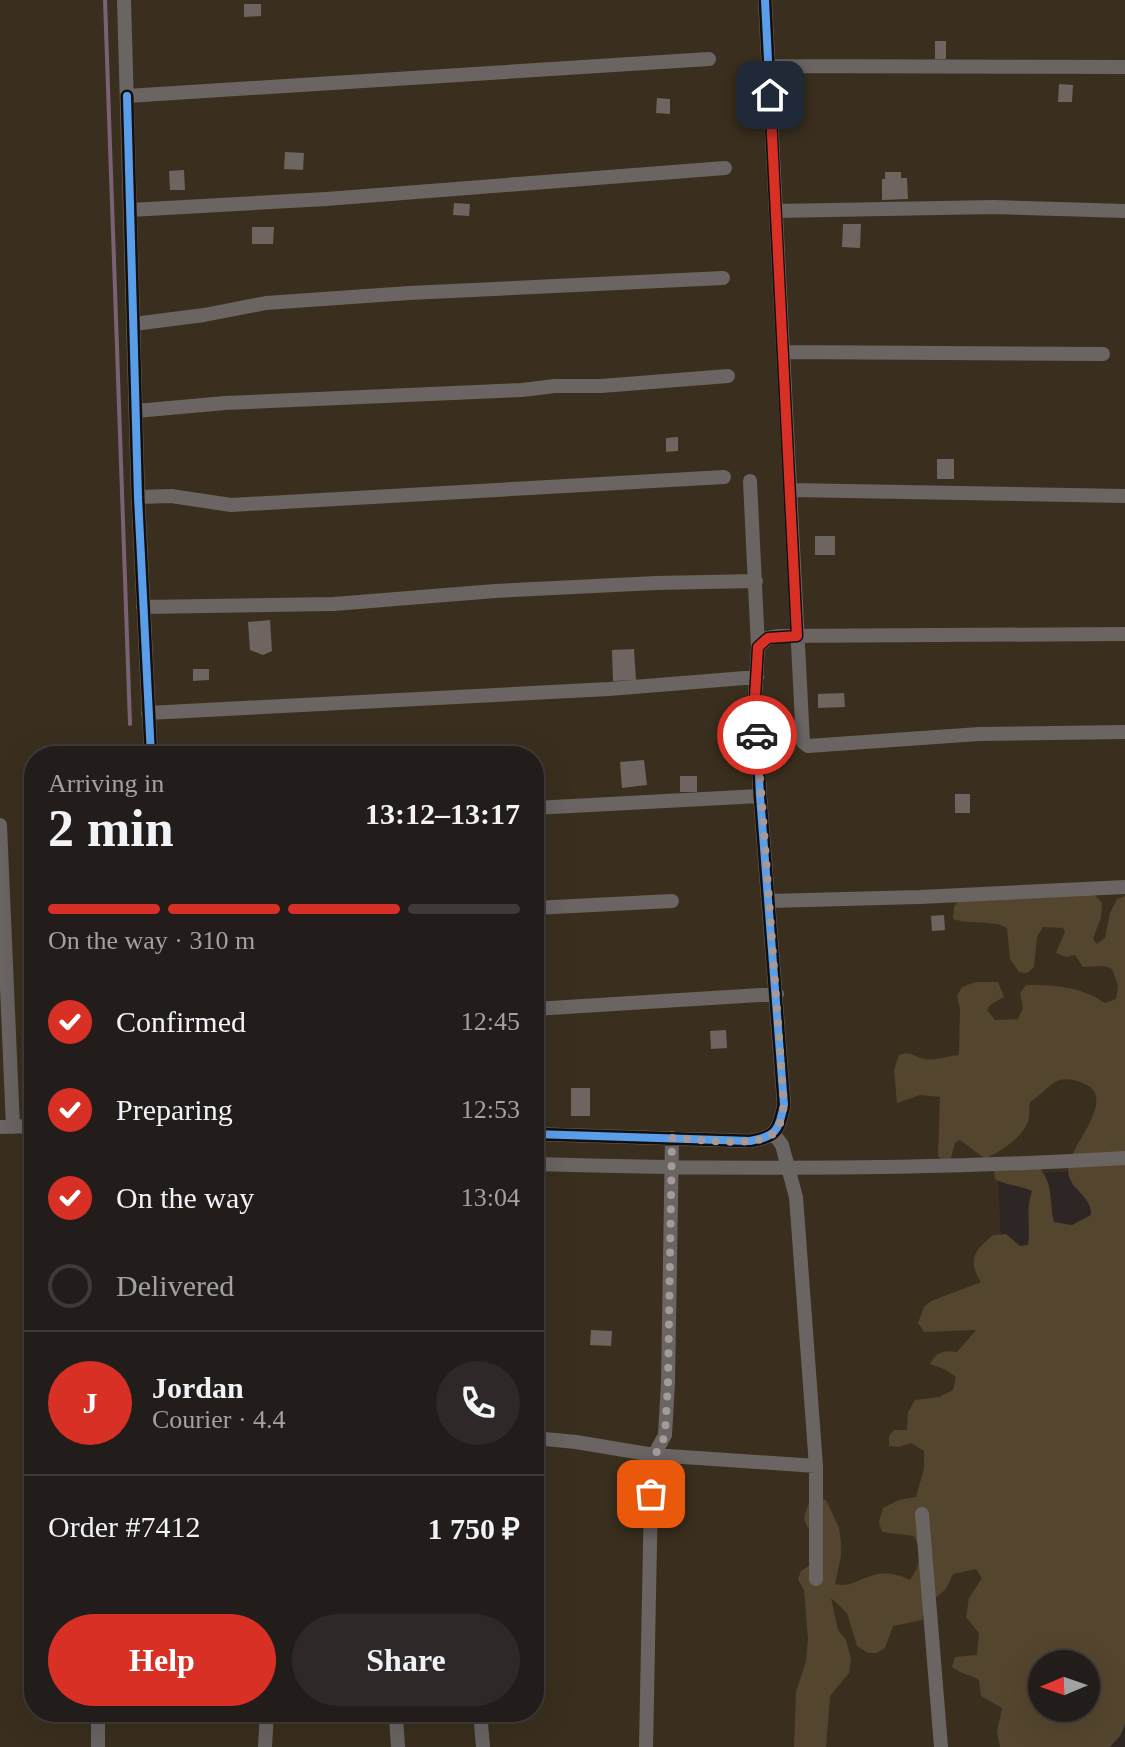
<!DOCTYPE html>
<meta charset="utf-8">
<style>
body{margin:0;font-family:"Times New Roman",serif;background:#2e2928;color:#f1f3f6;height:100vh;display:flex;flex-direction:column;font-size:30px;white-space:nowrap}
*{box-sizing:border-box;margin:0}
p{font-size:26px;color:#a2a1a3}
.icon{flex:none;width:44px;height:44px;fill:none;stroke:currentColor;stroke-width:2;stroke-linecap:round;stroke-linejoin:round}
.map{position:relative;flex:1;overflow:hidden}
.panel{position:absolute;left:24px;top:746px;width:520px;height:976px;display:flex;flex-direction:column;background:#221c1b;border-radius:32px;box-shadow:0 8px 32px #0002,0 0 0 2px #3f3a3a}
.panel>*{flex:none}
.needle{width:52px;rotate:268deg}
.buttons{position:absolute;left:1028px;top:1650px;display:grid;gap:16px}
.buttons a{display:grid;place-items:center;width:72px;height:72px;border-radius:50%;background:#221c1b;box-shadow:0 8px 32px #0002,0 0 0 2px #3f3a3a;font-size:40px}
.pin{position:absolute;display:grid;place-items:center;width:68px;height:68px;color:#fff;margin:-34px;border-radius:16px;box-shadow:0 4px 12px #0006}
.courier{position:absolute;display:grid;place-items:center;width:80px;height:80px;margin:-40px;border:6px solid #d93025;border-radius:50%;background:#fff;color:#222;box-shadow:0 2px 10px #0007}
.head em{font-style:normal;font-weight:600}
.head div{display:flex;flex-direction:column-reverse}
.head{display:flex;align-items:center;justify-content:space-between;height:136px;padding:0 24px}
h1{font-size:52px;font-weight:600;line-height:60px}
.bar{display:grid;grid-template-columns:repeat(4,1fr);gap:12px 8px;align-content:center;height:96px;padding:0 24px}
.bar i{height:10px;border-radius:6px;background:#3f3a3a}
.bar .selected{background:#d93025}
.bar p{grid-column:span 4}
.line{display:flex;align-items:center;gap:20px;padding:0 24px;border-top:2px solid #3f3a3a}
.line div{flex:1}
.round{display:grid;place-items:center;flex:none;width:84px;height:84px;border-radius:42px;background:#2e2928}
ol{padding:0 24px;list-style:none}
li{display:flex;align-items:center;gap:24px;height:88px}
li p{margin-inline-start:auto}
li .icon{padding:8px;border-radius:50%;background:#d93025;color:#fff;stroke-width:4}
li:last-child{color:#a2a1a3}
li i{width:44px;height:44px;border:4px solid #3f3a3a;border-radius:50%}
.button{display:flex;gap:16px;margin-top:auto;padding:16px 24px}
.button a{flex:1;height:92px;border-radius:48px;background:#d93025;color:#fff;font-size:32px;font-weight:600;line-height:92px;text-align:center}
.button a+a{background:#2e2928;color:#f1f3f6}
.map>svg:first-child{display:block}
.green{fill:#3a2f1e;fill-rule:evenodd}
.forest{fill:#54452e;fill-rule:evenodd}
.lines{fill:none;stroke-linecap:round;stroke-linejoin:round}
.stream{stroke:#7a6276;stroke-width:4}
.building{fill:#6f6560}
.minor{stroke:#6a6463;stroke-width:14}
.cycleway-casing{stroke:#140e0d;stroke-width:13}
.cycleway{stroke:#5a9eea;stroke-width:8}
.done{stroke:#a49a99;stroke-width:8;stroke-dasharray:0 14.4}
.route{stroke:#d93025;stroke-width:10}
</style>
<div class="map">
<svg width="1125" height="1747" viewBox="0 0 1125 1747">
<rect width="100%" height="100%" fill="#2e2624"/>
<path class="green" d="M0,0H1125V1168L998,1176L1024,1745L1125,1747H0ZM34,756H534V1712H34Z"/>
<path class="forest" d="M1087,894L1096,896L1102,903L1101,917L1093,939L1097,944L1105,938L1110,913L1117,899L1125,896V1724L1120,1736L1110,1747H1000L997,1732L1002,1708L981,1696L979,1680C969,1674 961,1674 952,1667L955,1657L977,1655L979,1633L966,1617L969,1598L982,1578L976,1569L953,1574L946,1589L933,1600H926L922,1620L893,1626L885,1648L877,1653H868L857,1646L847,1613L831,1598L838,1630L846,1640L851,1659L849,1673L830,1696L826,1747H794L796,1692L806,1661L808,1639L804,1590L798,1579L801,1571L812,1564L818,1529L807,1527L804,1518L808,1505L820,1499L826,1500L839,1528L841,1542V1556L835,1584C859,1591 870,1561 910,1580C920,1567 923,1551 914,1536L882,1532L879,1522L883,1508L899,1500L916,1497L924,1469V1451L911,1443L899,1447L889,1446V1436L894,1430H907L908,1412L915,1400L939,1397L953,1390L956,1377L946,1370L930,1364C936,1352 944,1350 957,1352L976,1330L924,1332L918,1323L924,1307L931,1301L981,1282C967,1260 974,1251 993,1235L1006,1234L1020,1246L1028,1245C1031,1225 1025,1211 1032,1191C1020,1185 1007,1186 995,1179L994,1171L1040,1169C1054,1185 1049,1203 1054,1222L1072,1225L1091,1215C1092,1194 1067,1190 1068,1168C1069,1146 1120,1097 1083,1083C1052,1072 1053,1088 1030,1102C1029,1108 1030,1116 1028,1121C1025,1135 998,1155 984,1158L960,1140L955,1143L951,1158L944,1162L938,1156L940,1097L920,1095L897,1103L894,1070L899,1055C911,1051 913,1056 924,1059C934,1061 949,1056 959,1055L960,1009L957,996L962,987L976,982H998L1004,997L991,1004L987,1010L995,1020L1018,1019L1023,1008L1020,993L1026,985C1055,985 1080,986 1105,1003L1116,999L1118,986L1112,969L1104,966L1083,967L1075,955L1066,957L1056,953L1065,932L1063,928L1043,927L1037,937L1034,967L1027,973L1019,972L1010,959L1007,928C990,919 971,925 953,919L954,907L959,899ZM1042,1664H1086V1708H1042Z"/>
<g class="lines">
<path class="stream" d="M105,0L130,724"/>
</g>
<path class="building" d="M244,4H261V16L244,17Z
M935,41H946V59H935Z
M1059,84L1073,85L1072,102H1058Z
M657,98L670,99V114L656,113Z
M285,152L304,153L303,170L284,169Z
M184,170L185,190H170L169,171Z
M885,172H901V178H907L908,199L882,200V179H885Z
M454,203L470,204L469,216L453,215Z
M843,224H861L860,248L842,247Z
M252,227H274L273,244H252Z
M678,437V451L666,452V438Z
M937,459H954V479H937Z
M815,536H835V555H815Z
M270,620L272,651L263,655L250,650L248,622Z
M634,649L636,680L613,681L612,650Z
M193,669H209V680L193,681Z
M844,693L845,707L818,708V694Z
M644,760L647,785L622,788L620,762Z
M680,776H697V792H680Z
M955,794H970V813H955Z
M944,915L945,930L932,931L931,916Z
M726,1030L727,1048L711,1049L710,1031Z
M571,1088H590V1116H571Z
M591,1330L612,1331L611,1346L590,1345Z"/>
<g class="lines">
<path class="minor" d="M124,0L138,497L151,756
M765,0L803,742L808,746L979,734L1125,732
M769,66L1125,67
M127,96L709,59
M130,210L326,199L725,168
M776,211L994,207L1125,211
M134,324L204,315L266,303L409,293L723,278
M785,352L1103,354
M136,411L225,403L522,390L555,386H601L728,376
M790,490L1125,496
M138,497L171,496L231,505L724,477
M143,607L334,604L495,591L656,583L756,581
M758,647L768,638L779,636L1125,634
M148,713L609,689L757,677
M534,808L760,796
M0,825L13,1127
M769,901L920,897L1125,887
M534,908L672,901
M534,1009L777,994
M0,1127L34,1126
M534,1134L750,1141C777,1136 778,1131 784,1105L760,796L755,697L758,647L750,481
M774,1134L782,1145L796,1197L816,1466V1579
M534,1164C731,1170 928,1170 1125,1158
M534,1438L576,1442L654,1455L816,1466
M922,1514L941,1747
M98,1712V1747
M480,1712L483,1747
M396,1718L398,1747
M265,1747L267,1712
M646,1747L651,1494L654,1455L665,1435L668,1383L672,1138"/>
<defs>
<path id="cycleway" d="M127,96L138,497L151,756
M534,1134L750,1141C777,1136 778,1131 784,1105L760,796L755,697L758,647L768,638L797,636L765,0"/>
</defs>
<use href="#cycleway" class="cycleway-casing"/>
<use href="#cycleway" class="cycleway"/>
</g>
<g class="lines">
<path class="done" d="M651,1494L654,1455L660,1448L665,1435L668,1383L672,1138C695,1139 756,1148 773,1134C781,1128 782,1115 784,1105L757,735"/>
<path class="route" d="M757,735L755,697L758,647L768,638L797,636L770,95"/>
</g>
</svg>
<div class="buttons">
<a><svg class="needle" viewBox="-14 -14 28 28"><path d="M0-13l5 13h-10z" fill="#e53935"/><path d="M0 13l5-13h-10z" fill="#a2a1a3"/></svg></a>
</div>
<div class="pin" style="left:651px;top:1494px;background:#ea580c"><svg class="icon" aria-label="bag" viewBox="0 0 24 24"><path d="M5 8h14l-1 12H6zM9 8a3 3 0 0 1 6 0"/></svg></div>
<div class="pin" style="left:770px;top:95px;background:#1f2937"><svg class="icon" aria-label="home" viewBox="0 0 24 24"><path d="M3 11l9-7 9 7M6 9v11h12V9"/></svg></div>
<div class="courier" style="left:757px;top:735px"><svg class="icon" aria-label="car" viewBox="0 0 24 24"><path d="M5 17H2v-5l4-1 3-4h7l3 4 3 1v5h-3M9 17h6M6 11h13"/><circle cx="7" cy="17" r="2"/><circle cx="17" cy="17" r="2"/></svg></div>
<section class="panel">
<div class="head"><div><h1>2 min</h1><p>Arriving in</p></div><em>13:12–13:17</em></div>
<div class="bar"><i class="selected"></i><i class="selected"></i><i class="selected"></i><i></i><p>On the way · 310 m</p></div>
<ol>
<li><svg class="icon" aria-label="check" viewBox="0 0 24 24"><path d="M5 12l5 5 9-10"/></svg>Confirmed<p>12:45</p></li>
<li><svg class="icon" aria-label="check" viewBox="0 0 24 24"><path d="M5 12l5 5 9-10"/></svg>Preparing<p>12:53</p></li>
<li><svg class="icon" aria-label="check" viewBox="0 0 24 24"><path d="M5 12l5 5 9-10"/></svg>On the way<p>13:04</p></li>
<li><i></i>Delivered</li>
</ol>
<div class="line" style="height:144px"><b class="round" style="background:#d93025;color:#fff">J</b><div><b>Jordan</b><p>Courier · 4.4</p></div><a class="round"><svg class="icon" aria-label="phone" viewBox="0 0 24 24"><path d="M5 4h4l2 5-3 2q2 4 5 5l2-3 5 2v4C11 20 4 13 5 4z"/></svg></a></div>
<div class="line" style="height:104px"><div>Order #7412</div><b>1 750 ₽</b></div>
<div class="button"><a>Help</a><a>Share</a></div>
</section>
</div>
